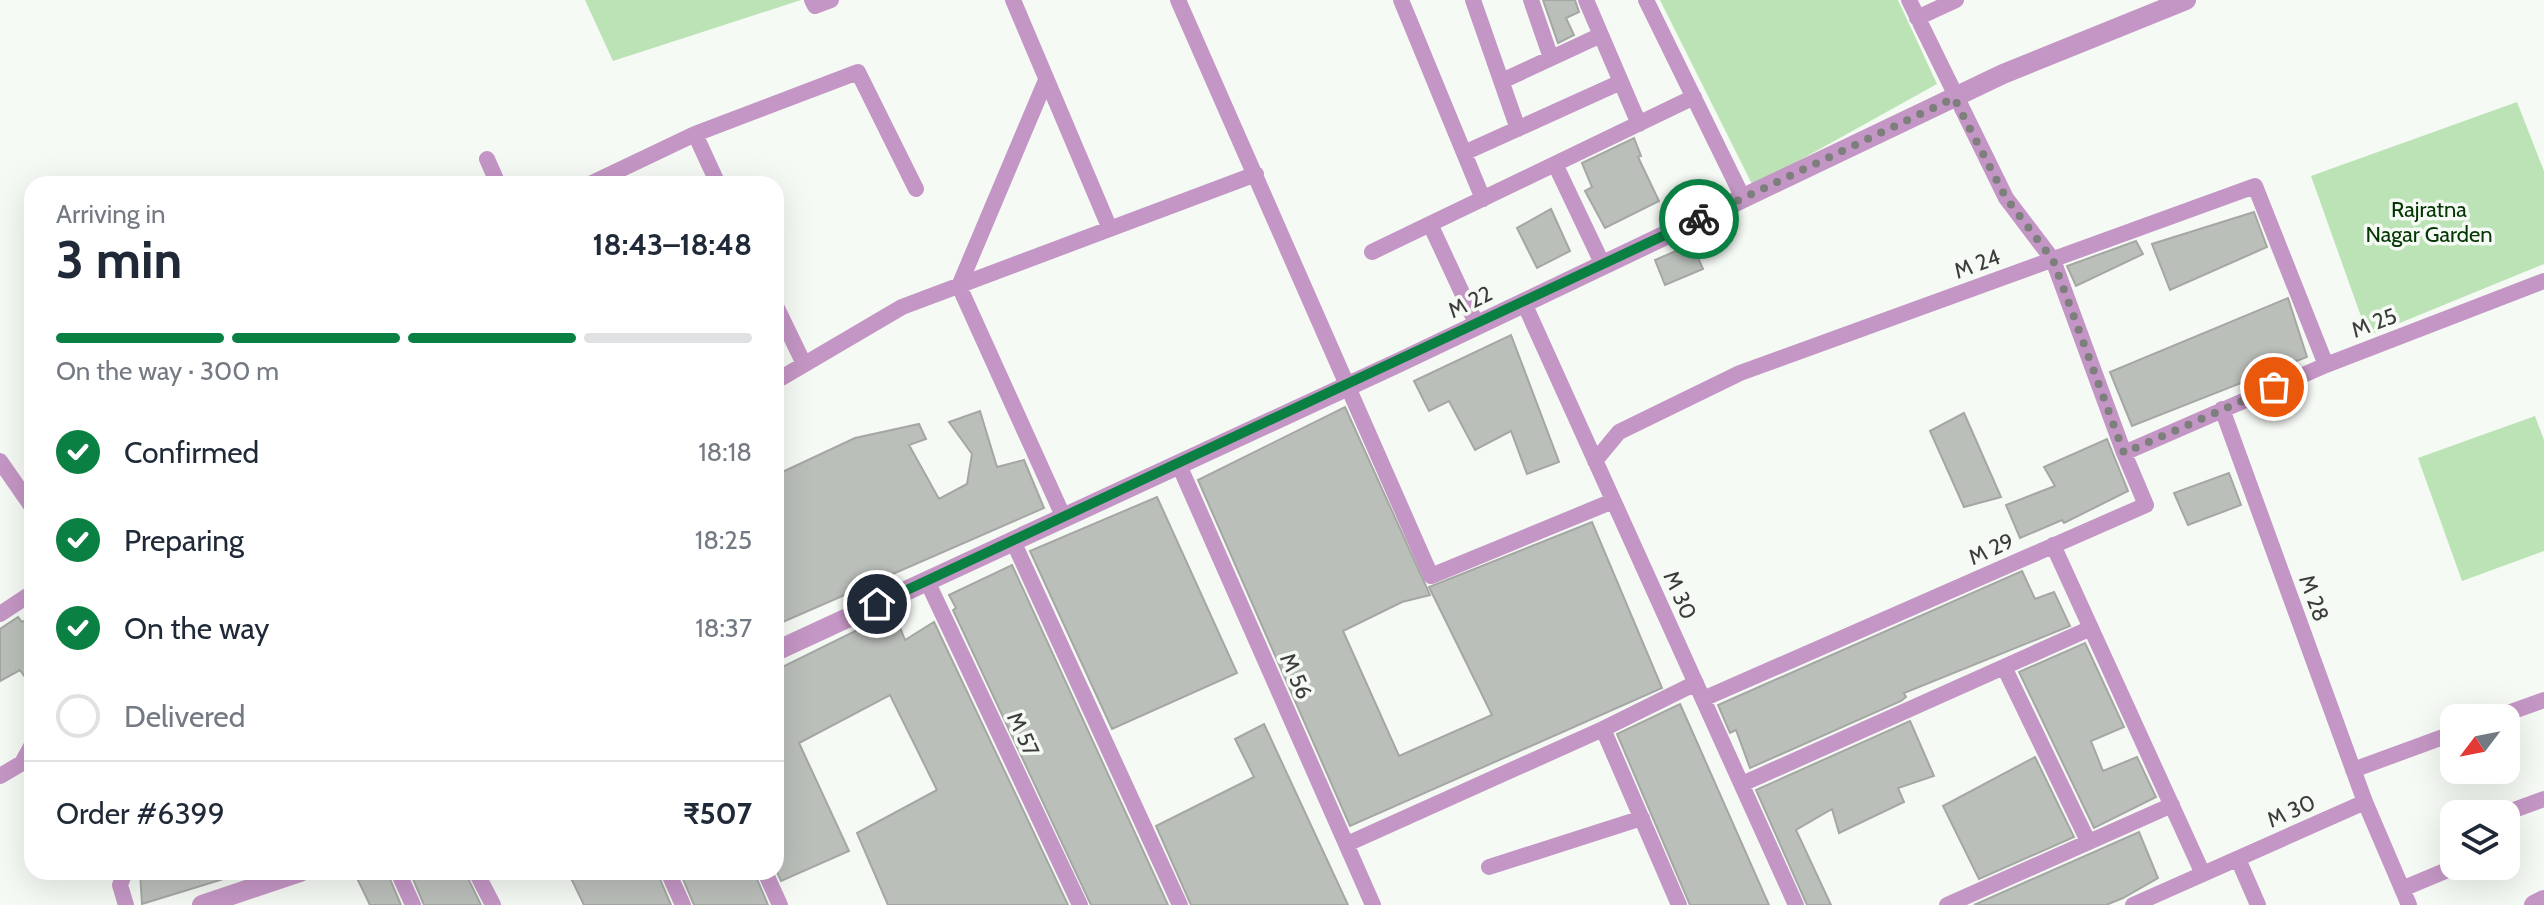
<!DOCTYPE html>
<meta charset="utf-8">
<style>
body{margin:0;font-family:Cabin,sans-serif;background:#f2f2f3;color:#1f2937;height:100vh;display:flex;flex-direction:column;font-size:30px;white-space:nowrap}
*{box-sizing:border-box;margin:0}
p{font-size:26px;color:#747a83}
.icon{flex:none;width:44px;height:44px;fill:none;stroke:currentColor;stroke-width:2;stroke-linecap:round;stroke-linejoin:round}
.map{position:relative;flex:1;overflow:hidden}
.drawer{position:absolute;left:24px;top:176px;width:760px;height:704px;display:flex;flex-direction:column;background:#fff;border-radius:24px;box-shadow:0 8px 32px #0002}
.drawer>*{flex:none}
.needle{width:52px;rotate:238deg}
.fabs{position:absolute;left:2440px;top:704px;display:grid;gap:16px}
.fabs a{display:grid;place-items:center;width:80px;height:80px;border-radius:16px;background:#fff;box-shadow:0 8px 32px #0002;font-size:40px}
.pin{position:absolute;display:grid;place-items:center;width:68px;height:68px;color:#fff;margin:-34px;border:4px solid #fff;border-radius:50%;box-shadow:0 2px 8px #0007}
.courier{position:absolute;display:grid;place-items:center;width:80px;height:80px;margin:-40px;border:6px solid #0b8043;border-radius:50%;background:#fff;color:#222;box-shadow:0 2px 10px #0007}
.headline em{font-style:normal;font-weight:700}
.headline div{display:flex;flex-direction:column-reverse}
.headline{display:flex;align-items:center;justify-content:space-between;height:136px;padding:0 32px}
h1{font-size:52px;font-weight:700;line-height:60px}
.bar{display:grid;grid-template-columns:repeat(4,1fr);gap:12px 8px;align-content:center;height:96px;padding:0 32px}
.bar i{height:10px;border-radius:6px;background:#e0e1e3}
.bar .on{background:#0b8043}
.bar p{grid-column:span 4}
.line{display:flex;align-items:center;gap:20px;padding:0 32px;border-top:2px solid #e0e1e3}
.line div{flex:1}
ol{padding:0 32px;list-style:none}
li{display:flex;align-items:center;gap:24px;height:88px}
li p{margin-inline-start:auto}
li .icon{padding:8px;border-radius:50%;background:#0b8043;color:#fff;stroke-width:4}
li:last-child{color:#747a83}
li i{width:44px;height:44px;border:4px solid #e0e1e3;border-radius:50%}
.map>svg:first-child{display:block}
.green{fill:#bbe3b5}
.building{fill:#bbbfba;stroke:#a4a7a3;stroke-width:2}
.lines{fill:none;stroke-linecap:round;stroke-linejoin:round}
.minor{stroke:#c496c5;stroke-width:16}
.tertiary{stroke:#c496c5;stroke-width:20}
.done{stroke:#7c7f7c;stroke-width:8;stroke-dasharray:0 14.4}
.route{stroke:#0b8043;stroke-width:10}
.labels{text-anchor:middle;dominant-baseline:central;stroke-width:7;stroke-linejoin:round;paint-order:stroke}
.park-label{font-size:22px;fill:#053502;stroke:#f6faf5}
.street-label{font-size:22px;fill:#3b3d3b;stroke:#f6faf5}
</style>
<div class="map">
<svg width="2544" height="905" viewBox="0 0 2544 905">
<rect width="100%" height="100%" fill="#f6faf5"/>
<path class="green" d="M585,0H801L613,61Z
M1660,0H1898L1937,84L1753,186Z
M2517,102L2544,171V264L2368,336L2311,176Z
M2535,416L2544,440V551L2462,581L2418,458Z"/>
<path class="building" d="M1543,0H1575L1579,12L1566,18L1574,35L1558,43Z
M1634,138L1641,156L1638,157L1659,201L1605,228L1585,191L1592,187L1582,163Z
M1551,209L1570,251L1537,268L1517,228Z
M2254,212L2267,247L2170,290L2152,244Z
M2136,241L2143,254L2076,286L2067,266Z
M1692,244L1703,269L1665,285L1655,260Z
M2288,298L2307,357L2132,426L2110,372Z
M1511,335L1559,462L1527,474L1511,431L1475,450L1449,401L1429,411L1414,381Z
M1345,407L1430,595L1402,602L1343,631L1399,756L1492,715L1429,587L1592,522L1662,688L1350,826L1198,480Z
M980,411L997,467L1024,460L1044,508L776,625V475L855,438L919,424L926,439L909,445L939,499L967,484L972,454L949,422Z
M1964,413L2001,497L1964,507L1930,431Z
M2107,439L2128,491L2064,523L2062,520L2020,538L2006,505L2055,486L2044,467Z
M2229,473L2241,505L2188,525L2174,493Z
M1157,497L1237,673L1112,729L1030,551Z
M1012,565L1168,905H1091L953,610L956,608L949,595Z
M2022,571L2035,599L2054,592L2070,626L1904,693L1906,697L1901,701L1750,768L1736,730L1730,733L1718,705Z
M894,612L905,640L934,622L1068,905H888L857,833L937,790L890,695L799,743L849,851L781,881L776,870V670Z
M32,616V687L20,670L0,681V629L18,617L22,622Z
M2085,643L2124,727L2091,741L2103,771L2137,757L2156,797L2094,828L2019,672Z
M1680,704L1696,740L1769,905H1690L1617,734Z
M1910,721L1934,776L1898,788L1904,802L1839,833L1832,809L1796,830L1831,905H1807L1756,790Z
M1264,724L1348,905H1191L1156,826L1254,777L1235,739Z
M2035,757L2074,837L1979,879L1943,806Z
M2139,832L2158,878L2123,898L2106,905H1974Z
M140,872H232L233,876L142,904Z
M354,872H387L401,905H370Z
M410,872H465L481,905H424Z
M568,872H657L671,905H584Z
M680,872H754L768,905H694Z"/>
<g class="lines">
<path class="minor" d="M812,0L815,6L831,0
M1013,0L1110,229
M1178,0L1431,576L1613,501
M1401,0L1483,199
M1473,0L1518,129
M1531,0L1551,58
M1586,0L1639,124
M1646,0L1743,198
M1909,0L2006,198L2053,260L2124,453
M1917,18L1956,0
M1046,80L959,286L1064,518
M1502,81L1601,35
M695,134L858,72L916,189
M1464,153L1621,82
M487,159L498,184
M1555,164L1603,265
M590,184L695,134L718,184
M1372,252L1430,224
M1524,303L1796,905
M776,306L804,364
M1477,325L1430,224L1694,97
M776,381L902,307L1256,174
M2222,409L2365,802
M0,461L32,507
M1595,461L1619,432L1740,373L2255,186L2326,365
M1179,465L1373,905
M1013,541L1180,905
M2053,545L2203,874
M927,581L1080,905
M0,614L32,593
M2004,667L2088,841
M1703,699L2146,505L2124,453L2326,365L2544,281
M2494,718L2544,700
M1603,729L1679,905
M2353,770L2454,733
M0,776L22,763L32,745
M1742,784L2091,628
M2503,814L2544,799
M1347,844L1603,729L1696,683
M2238,859L2258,905
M1489,867L1642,818
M125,872L120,885L126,905
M398,872L413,905
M476,872L493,905
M668,872L683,905
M765,872L780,905
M2402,889L2457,866
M1947,905L2172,805
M2133,905L2365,802L2409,905"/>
<path class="tertiary" d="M776,651L1400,362L2003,74L2186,0
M202,905L300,872
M2534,905L2544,900"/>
</g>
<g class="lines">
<path class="done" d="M1699,219L1954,98L2006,198L2053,260L2124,453L2274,387"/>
<path class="route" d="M877,604L1699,219"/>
</g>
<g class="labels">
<g class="park-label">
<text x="2429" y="209">Rajratna<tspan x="2429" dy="25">Nagar Garden</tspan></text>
</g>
<g class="street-label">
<text transform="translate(1977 264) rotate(-20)">M 24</text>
<text transform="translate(1470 302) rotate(-26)">M 22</text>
<text transform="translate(2374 323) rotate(-21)">M 25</text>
<text transform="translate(1991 549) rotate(-24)">M 29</text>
<text transform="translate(1680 595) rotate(66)">M 30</text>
<text transform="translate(2314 598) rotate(70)">M 28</text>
<text transform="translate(1296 676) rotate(66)">M 56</text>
<text transform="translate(1023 734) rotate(65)">M 57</text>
<text transform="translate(2291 811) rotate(-24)">M 30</text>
</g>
</g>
</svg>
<div class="fabs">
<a><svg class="needle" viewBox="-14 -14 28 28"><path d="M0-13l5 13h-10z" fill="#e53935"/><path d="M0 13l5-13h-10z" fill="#747a83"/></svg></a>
<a><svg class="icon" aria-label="layers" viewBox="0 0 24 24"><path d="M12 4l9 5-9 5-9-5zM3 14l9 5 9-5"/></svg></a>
</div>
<div class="pin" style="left:2274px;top:387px;background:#ea580c"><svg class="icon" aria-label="bag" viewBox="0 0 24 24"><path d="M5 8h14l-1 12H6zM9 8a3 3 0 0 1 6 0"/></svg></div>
<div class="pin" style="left:877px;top:604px;background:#1f2937"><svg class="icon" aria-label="home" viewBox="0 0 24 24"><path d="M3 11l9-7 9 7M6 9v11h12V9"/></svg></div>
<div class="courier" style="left:1699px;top:219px"><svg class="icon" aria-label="bike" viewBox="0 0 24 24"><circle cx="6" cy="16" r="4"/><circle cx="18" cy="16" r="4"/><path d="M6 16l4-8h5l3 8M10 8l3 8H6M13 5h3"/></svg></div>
<section class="drawer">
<div class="headline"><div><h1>3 min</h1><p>Arriving in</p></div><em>18:43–18:48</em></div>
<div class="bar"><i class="on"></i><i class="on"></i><i class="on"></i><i></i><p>On the way · 300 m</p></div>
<ol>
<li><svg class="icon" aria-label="check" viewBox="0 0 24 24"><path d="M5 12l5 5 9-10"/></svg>Confirmed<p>18:18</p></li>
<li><svg class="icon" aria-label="check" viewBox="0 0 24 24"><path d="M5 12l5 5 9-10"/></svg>Preparing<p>18:25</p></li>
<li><svg class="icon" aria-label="check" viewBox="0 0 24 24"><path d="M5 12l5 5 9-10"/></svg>On the way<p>18:37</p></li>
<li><i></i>Delivered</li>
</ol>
<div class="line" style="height:104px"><div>Order #6399</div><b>₹507</b></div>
</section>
</div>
